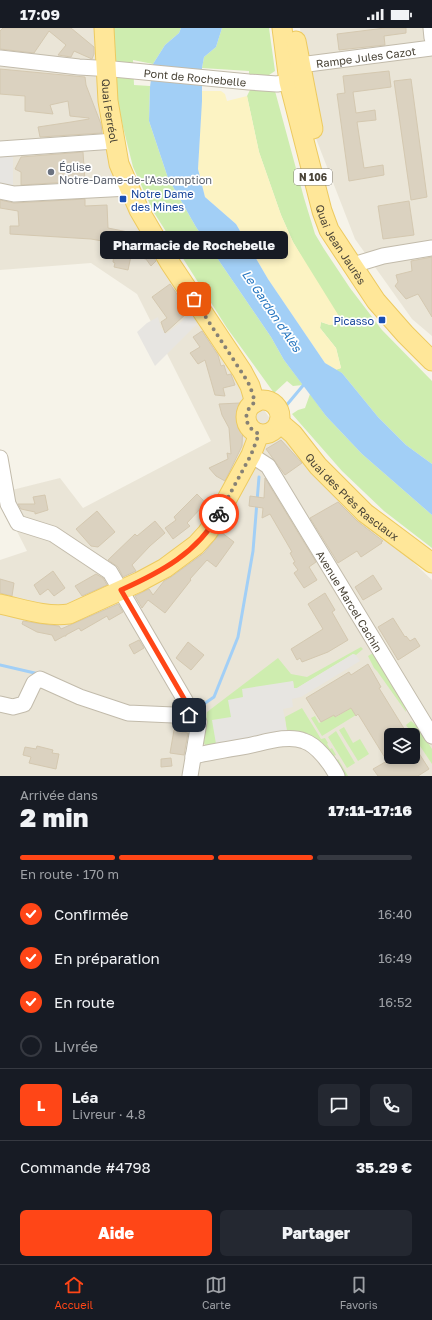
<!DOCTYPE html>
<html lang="fr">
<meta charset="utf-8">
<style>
body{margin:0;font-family:"Golos Text",sans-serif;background:#242831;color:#f1f3f6;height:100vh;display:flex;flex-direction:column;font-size:15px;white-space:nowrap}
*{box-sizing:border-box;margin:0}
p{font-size:13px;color:#9ea1a6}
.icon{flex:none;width:22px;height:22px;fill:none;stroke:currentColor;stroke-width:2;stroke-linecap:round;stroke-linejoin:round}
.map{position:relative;height:748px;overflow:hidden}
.details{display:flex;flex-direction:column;background:#171b24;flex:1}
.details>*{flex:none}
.buttons{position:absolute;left:384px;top:700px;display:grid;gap:8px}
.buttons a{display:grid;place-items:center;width:36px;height:36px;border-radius:6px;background:#171b24;box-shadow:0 2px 6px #0003;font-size:20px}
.pin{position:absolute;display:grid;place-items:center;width:34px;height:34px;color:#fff;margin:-17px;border-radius:8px;box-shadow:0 2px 6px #0006}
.courier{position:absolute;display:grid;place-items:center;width:40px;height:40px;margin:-20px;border:3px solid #ff4617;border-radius:50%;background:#fff;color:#222;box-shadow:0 1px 5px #0007}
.bubble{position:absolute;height:28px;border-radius:6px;background:#171b24;box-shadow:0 2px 6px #0003;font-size:13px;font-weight:800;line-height:28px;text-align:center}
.summary em{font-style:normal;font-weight:800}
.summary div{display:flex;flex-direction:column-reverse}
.summary{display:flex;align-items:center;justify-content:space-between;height:68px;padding:0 20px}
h1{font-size:26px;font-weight:800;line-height:30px}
.bar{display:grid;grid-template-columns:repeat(4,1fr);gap:6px 4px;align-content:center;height:48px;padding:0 20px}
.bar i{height:5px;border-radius:3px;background:#363941}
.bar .current{background:#ff4617}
.bar p{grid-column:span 4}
.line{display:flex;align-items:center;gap:10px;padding:0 20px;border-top:1px solid #363941}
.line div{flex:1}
.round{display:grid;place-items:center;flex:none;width:42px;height:42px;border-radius:6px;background:#242831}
ol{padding:0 20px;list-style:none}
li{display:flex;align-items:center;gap:12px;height:44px}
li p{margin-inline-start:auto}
li .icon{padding:4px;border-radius:50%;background:#ff4617;color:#fff;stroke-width:4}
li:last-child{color:#9ea1a6}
li i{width:22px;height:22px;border:2px solid #363941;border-radius:50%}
.cta{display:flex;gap:8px;margin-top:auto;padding:8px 20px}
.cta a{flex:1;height:46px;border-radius:6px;background:#ff4617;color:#fff;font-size:16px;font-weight:800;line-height:46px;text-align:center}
.cta a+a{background:#242831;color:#f1f3f6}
.status{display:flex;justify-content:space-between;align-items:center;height:28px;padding:0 20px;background:#171b24;direction:ltr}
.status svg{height:11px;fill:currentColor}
.dock{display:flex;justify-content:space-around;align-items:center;height:56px;border-top:1px solid #363941;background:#171b24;font-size:11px;color:#9ea1a6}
.dock a{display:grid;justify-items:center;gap:2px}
.dock .current{color:#ff4617}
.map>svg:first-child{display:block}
.residential{fill:#eae5d7;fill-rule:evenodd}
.green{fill:#ceedaf}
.sand{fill:#fcf3c3}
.parking{fill:#e7e5e1}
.water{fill:#a2cff6}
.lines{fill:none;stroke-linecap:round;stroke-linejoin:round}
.stream{stroke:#a2cff6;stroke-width:3}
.building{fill:#dbd2c0;stroke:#d4c8b0}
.minor-casing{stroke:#c2bbab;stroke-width:17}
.major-casing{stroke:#edca60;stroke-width:21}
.minor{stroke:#fff;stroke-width:15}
.major{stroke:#ffe799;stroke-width:19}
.done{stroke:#868175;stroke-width:4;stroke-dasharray:0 7.2}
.route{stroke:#ff4617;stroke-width:5}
.worship-dot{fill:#6b7280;stroke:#fff;stroke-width:1.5}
.transit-dot{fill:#1a4fb4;stroke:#fff;stroke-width:1.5}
.labels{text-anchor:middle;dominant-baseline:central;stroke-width:3.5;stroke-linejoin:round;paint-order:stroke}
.shield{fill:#fff;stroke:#807c73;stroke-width:1}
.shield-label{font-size:10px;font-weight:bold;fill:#4a4437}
.street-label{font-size:11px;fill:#4a4437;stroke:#fff}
.worship-label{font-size:11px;fill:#5b616d;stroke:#fff;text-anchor:start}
.transit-label{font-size:11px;fill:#164399;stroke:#fff;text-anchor:start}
.water-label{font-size:12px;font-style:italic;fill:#2676c0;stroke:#fff}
</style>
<div class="status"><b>17:09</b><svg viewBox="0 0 49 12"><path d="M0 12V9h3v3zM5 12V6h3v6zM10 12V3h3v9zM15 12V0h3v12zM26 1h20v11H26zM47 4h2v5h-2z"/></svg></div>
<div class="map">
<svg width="432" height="748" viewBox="0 0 432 748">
<rect width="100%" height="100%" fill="#f6f3e9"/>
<path class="residential" d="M0,0H96L111,129L173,251L287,415L432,552V748H0V532L27,523L0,470V465L60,450L83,480L211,413L137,266L91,235L0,242ZM391,707H413V729H391Z
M300,0H432V308L412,291L355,211L308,90Z"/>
<path class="green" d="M114,0H181L179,5L165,17L153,36L133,32L134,57L150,58L149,93L168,150L196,199L271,309L284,332L303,357L293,358L287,353L274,365L227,300L153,183L133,139L123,99L115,60L112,30Z
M222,0H269L275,43L263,51L249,50V43L202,40L204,29L216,19Z
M251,60L275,63L304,170L315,206L324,221L350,260L382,302L432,353V436L406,417L378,389L342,345L335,342L341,340L336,320L320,300L321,294L330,297L308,240L293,214L281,187L259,124L247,68Z
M310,366L326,388L362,426L432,487V520L384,483L342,443L292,386L298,382L305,380Z
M361,619L363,621L356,627L353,626L297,660H294L293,653L243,669L216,716L207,719L203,714L207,684L278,630L291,646L307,649Z
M373,625L375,626L405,677L406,684L377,643L374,640L368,628Z
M302,680L321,711L325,710L328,715L327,716L330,721L332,720L336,727L334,728L337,732L338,731L348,748H340L287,704L285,689Z
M351,680L356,687L322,708L311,690L315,688L319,695L334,687L336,689Z
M411,693L418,699L432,721V736L406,697Z
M344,699L353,715L360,711L369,726L358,733L339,702Z
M336,703L355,735L347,740L328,709Z"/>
<path class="sand" d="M202,63H221L225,66L227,73L247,68L259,124L281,187L293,214L342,293L340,296L330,297L321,294L320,300L336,320L341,340L335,342L325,335L268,251L236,196L205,169L198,141Z"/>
<path class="parking" d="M0,128H13V159H0Z
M191,286L197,296L155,338L137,304L147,295L158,289L161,300L166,306Z
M353,626L356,627L360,633L301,669L292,671L293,679L283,681L287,704L216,716L212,692L231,689L228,672L243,669L242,661L293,653L294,660H297Z"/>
<path class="water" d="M181,0H222L216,19L204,29L202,40V73L198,141L205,169L236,196L268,251L325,335L342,345L378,389L406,417L432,436V487L362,426L326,388L284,332L271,309L196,199L168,150L149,93L150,59L153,36L165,17L179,5Z"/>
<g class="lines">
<path class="stream" d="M285,379L306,354
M0,637L39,646
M192,680H198L214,669L238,609L253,523L259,449"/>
</g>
<path class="building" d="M3,0H71L94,19V26L92,31L74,23L71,29L58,27L66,17L49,3L34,25L0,21V3Z
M385,0H406V5L384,8L385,17L339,22L337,6Z
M0,41L85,49L86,57L101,96L102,105L40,109L38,99L71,94L89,91V90L70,88L68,73L50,77L53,86L25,83V68L0,66Z
M389,43L391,59L353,64L356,85L375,82L376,92L357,94L364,140L383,137L384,147L349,153L337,66L345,65L343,48Z
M411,51L427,169L411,172L394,53Z
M83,124L85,153L21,157V144L15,141L21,129Z
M85,171V178L107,177L108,200L133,205L131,214L145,228L150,223L156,233L151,238L146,231L131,228L128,242L114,239L115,235L113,234L114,226L108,224V214L91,211L10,206V198H19L18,183L0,180V172L14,175Z
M409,173L414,207L383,211L378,178Z
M432,229V289L418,266L406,271L395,258L398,254L396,247L412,243L411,233Z
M170,256L181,272L177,274L186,286L165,305L161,294L167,290L152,269Z
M202,303L218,327L221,338L224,337L227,347L231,346L235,357L223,360L225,368L215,367L205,332L198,336L190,325L200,319L193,309Z
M240,375L242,396H243L242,418L225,453L216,448L209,440L228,431L227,425L231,426L229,400L222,387L219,376Z
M281,412L302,435L285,447L266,421Z
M265,450L316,534L309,539L317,552L304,560L294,545L298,542L293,535L295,534L290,525L292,524L270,486L262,490L263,480L249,478L250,468L264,470Z
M197,466L205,474L202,477L203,478L187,495L190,498L173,511L165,500L176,492L174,489Z
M45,467L48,482L35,486V484L21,481L18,476H35L33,469Z
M338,474L357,493L383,513L381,514L382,515L361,529L357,523L338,535L310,490Z
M97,483L115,504L98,519L91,518L76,501Z
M155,493L165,505L150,518L132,537L136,543L123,549L118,539L108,532L135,506L137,508Z
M221,504L234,514L216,539L207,532L190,551L191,552L165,585L148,572L142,580L135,568L149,561L153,567L164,553L171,549L204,525Z
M53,543L65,560L54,568L48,561L40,567L34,557Z
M96,546L103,550L107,557L82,568L75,558Z
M373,547L382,561L363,572L355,559Z
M0,551L14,555L12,568L0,565Z
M325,565L335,582L332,584L348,612L328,624L302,634L300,630L297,632L291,621L323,601L308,576Z
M118,576L123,584L109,592L107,588L81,603L79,600L66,607V608H64L55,613L52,607L37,604L22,596L23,593L42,596L59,598L61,601Z
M393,590L405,609L406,608L410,613L415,610L420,618L398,632L378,599Z
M139,612L144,620L134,626L129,617Z
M188,614L204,627L191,642L176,630Z
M368,636L381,659L379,660L408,707H391V729H413V716L429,741L418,748H378L373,741L387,733L358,686L356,688L351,680L335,689L334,687L321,694L306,670L349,644L351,647Z
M174,702L188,705L184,727L170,725Z
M37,718L53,722L52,725L59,726L56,741L29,735L31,729L23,727L25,719L36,721Z
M171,730L172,738L161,739V731Z"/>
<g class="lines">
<defs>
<g id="minor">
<path d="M431,0L432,10"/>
<path id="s1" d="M0,30L79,39L113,41L249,54L277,56L289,54L300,37L432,20"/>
<path d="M0,121L115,113"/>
<path d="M0,163L14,166L129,160"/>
<path d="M353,237L383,228L432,220"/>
<path id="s2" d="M251,427L268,438L432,708"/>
<path d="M0,430L8,476L18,495L53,506L110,544L186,674L189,687"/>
<path d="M0,676L13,679L24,676L34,655L40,651L80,669L128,685L196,688L199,694L190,748"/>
<path d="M193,728C211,724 229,721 247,718C263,715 288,706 304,713C317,717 331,736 337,748"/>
</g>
<g id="major">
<path id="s3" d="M104,0L108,73L119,136L139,182L170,235L242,343L250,358L255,375"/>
<path id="s4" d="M282,0L289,54L322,183L329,202L376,273L405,306L432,333"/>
<path d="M296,13L313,101"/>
<circle cx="263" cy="389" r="17"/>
<path id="s5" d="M279,394L293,406L318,438L365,485L432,535"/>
<path d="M0,576C23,581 45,589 69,586L139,554L165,540L196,517L207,505L215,493L251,427L259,406"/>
</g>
</defs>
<use href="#minor" class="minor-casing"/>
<use href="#major" class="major-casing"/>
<use href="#minor" class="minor"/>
<use href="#major" class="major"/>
</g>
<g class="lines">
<path class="done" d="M194,271L246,351L250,358L255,374C242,384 244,399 259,406L251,427L219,486"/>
<path class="route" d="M189,687L186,674L121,562C161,544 197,525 219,486"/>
</g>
<circle class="worship-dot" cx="51" cy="144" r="4"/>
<g class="transit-dot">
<rect x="119" y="167" width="8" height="8" rx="2"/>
<rect x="378" y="288" width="8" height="8" rx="2"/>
</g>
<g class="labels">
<rect class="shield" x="294" y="141" width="38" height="16" rx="3"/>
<g class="shield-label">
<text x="313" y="149">N 106</text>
</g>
<g class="street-label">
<text stroke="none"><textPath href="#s1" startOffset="377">Rampe Jules Cazot</textPath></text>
<text stroke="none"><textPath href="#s1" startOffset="196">Pont de Rochebelle</textPath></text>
<text stroke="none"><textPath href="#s3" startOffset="83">Quai Ferréol</textPath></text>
<text stroke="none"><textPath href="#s4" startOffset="226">Quai Jean Jaurès</textPath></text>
<text stroke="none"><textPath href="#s5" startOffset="105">Quai des Près Rasclaux</textPath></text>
<text stroke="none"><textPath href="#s2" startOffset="178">Avenue Marcel Cachin</textPath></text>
</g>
<g class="worship-label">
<text x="59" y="138">Église<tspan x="59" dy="13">Notre-Dame-de-l'Assomption</tspan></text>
</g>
<g class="transit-label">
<text x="131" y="165">Notre Dame<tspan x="131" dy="13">des Mines</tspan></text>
<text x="374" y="292" text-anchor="end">Picasso</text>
</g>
<g class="water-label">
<text transform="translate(272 283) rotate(56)">Le Gardon d'Alès</text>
</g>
</g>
</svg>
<div class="buttons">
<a><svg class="icon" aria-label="layers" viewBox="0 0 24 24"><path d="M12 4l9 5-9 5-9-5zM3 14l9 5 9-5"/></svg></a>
</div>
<div class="pin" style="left:194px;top:271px;background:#ea580c"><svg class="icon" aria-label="bag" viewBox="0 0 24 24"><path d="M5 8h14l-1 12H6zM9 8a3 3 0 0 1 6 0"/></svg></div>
<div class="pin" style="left:189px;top:687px;background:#1f2937"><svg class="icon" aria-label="home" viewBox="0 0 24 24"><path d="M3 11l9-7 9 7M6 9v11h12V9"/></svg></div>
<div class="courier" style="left:219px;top:486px"><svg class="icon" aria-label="bike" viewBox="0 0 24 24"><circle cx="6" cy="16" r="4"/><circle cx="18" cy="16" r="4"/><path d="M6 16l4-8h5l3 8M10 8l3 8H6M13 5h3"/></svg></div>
<div class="bubble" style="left:100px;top:203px;width:188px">Pharmacie de Rochebelle</div>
</div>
<section class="details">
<div class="summary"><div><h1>2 min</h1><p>Arrivée dans</p></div><em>17:11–17:16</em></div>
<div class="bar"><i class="current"></i><i class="current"></i><i class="current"></i><i></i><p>En route · 170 m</p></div>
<ol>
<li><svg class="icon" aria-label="check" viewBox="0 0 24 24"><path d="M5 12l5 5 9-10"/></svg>Confirmée<p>16:40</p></li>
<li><svg class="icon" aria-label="check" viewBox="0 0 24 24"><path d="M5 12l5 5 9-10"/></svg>En préparation<p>16:49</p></li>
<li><svg class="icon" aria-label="check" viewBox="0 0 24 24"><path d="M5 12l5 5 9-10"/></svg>En route<p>16:52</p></li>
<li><i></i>Livrée</li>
</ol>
<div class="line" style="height:72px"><b class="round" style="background:#ff4617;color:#fff">L</b><div><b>Léa</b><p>Livreur · 4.8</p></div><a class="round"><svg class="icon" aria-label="chat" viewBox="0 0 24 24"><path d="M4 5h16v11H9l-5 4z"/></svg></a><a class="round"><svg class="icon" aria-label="phone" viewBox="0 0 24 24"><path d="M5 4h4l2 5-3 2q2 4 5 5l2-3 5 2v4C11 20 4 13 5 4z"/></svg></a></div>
<div class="line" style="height:52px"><div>Commande #4798</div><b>35.29 €</b></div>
<div class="cta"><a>Aide</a><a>Partager</a></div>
</section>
<nav class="dock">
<a class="current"><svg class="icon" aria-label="home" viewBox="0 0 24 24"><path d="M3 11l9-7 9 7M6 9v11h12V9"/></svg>Accueil</a>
<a><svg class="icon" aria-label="map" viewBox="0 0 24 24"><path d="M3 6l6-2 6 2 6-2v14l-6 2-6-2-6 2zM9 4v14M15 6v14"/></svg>Carte</a>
<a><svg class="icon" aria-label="saved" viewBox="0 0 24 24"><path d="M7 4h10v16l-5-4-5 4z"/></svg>Favoris</a>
</nav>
